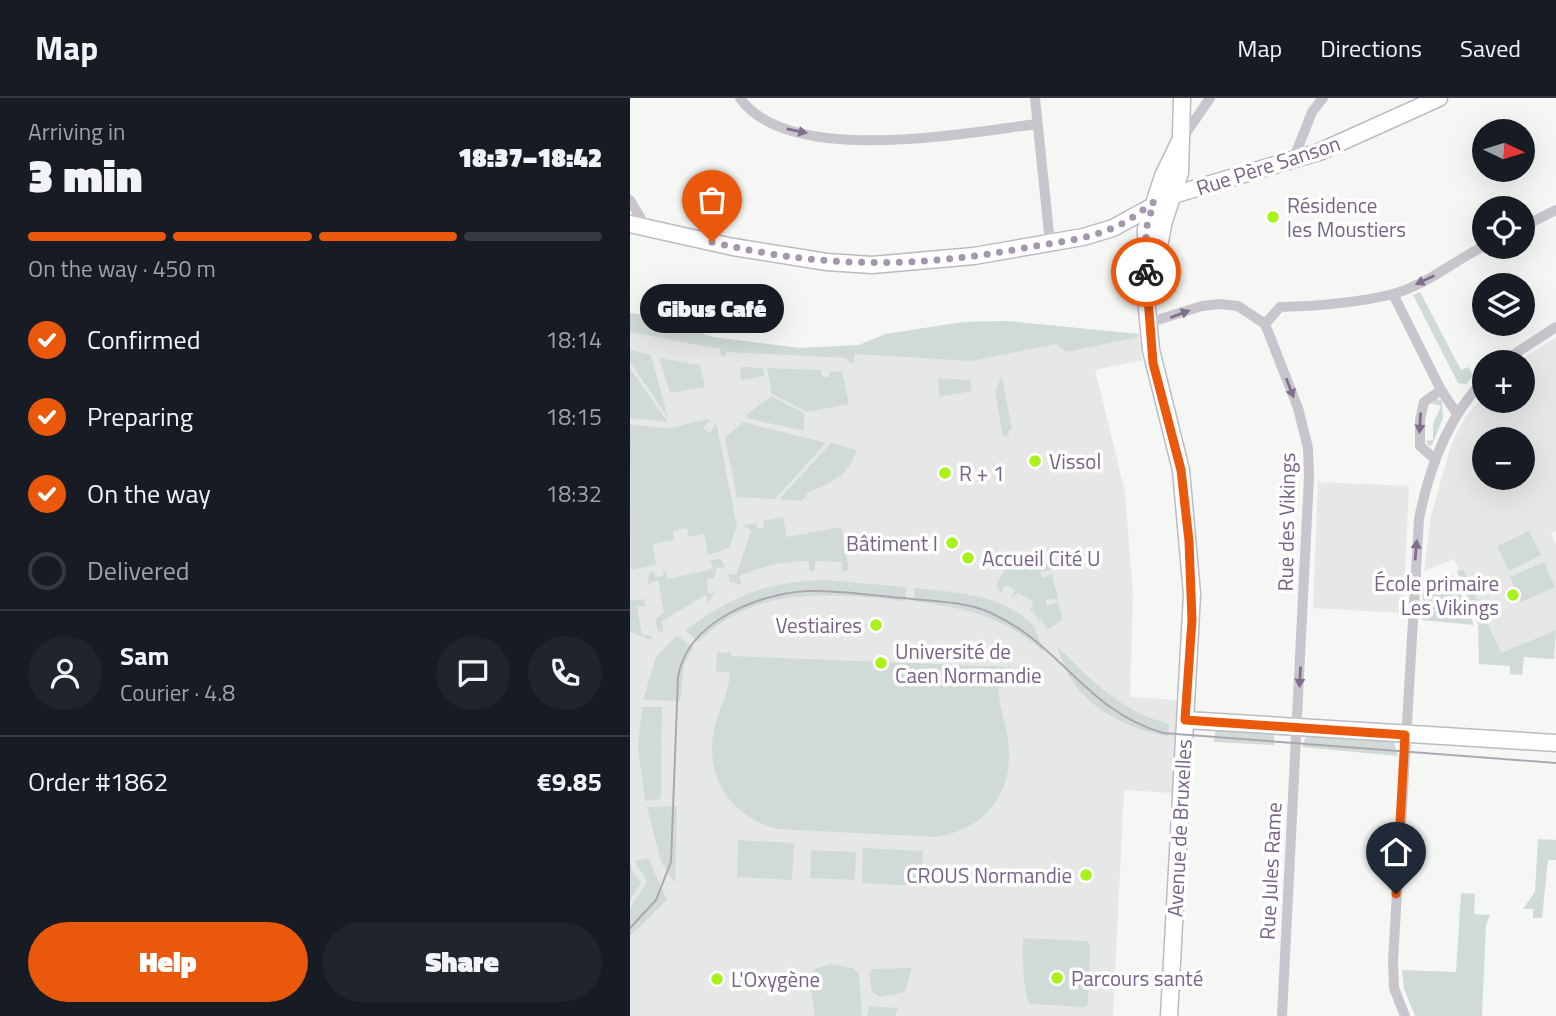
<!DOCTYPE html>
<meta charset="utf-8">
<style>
body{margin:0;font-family:"Titillium Web",sans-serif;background:#20242c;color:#f1f3f6;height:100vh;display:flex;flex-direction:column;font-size:26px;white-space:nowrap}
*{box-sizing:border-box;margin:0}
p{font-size:23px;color:#9ea1a6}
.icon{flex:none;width:38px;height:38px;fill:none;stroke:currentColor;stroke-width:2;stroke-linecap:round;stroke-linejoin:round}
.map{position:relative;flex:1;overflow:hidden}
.sheet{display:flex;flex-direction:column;background:#171b24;width:630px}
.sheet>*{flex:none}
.needle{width:46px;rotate:94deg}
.controls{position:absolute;left:842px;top:21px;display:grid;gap:14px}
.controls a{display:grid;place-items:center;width:63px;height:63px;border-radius:50%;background:#171b24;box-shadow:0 7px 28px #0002;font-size:35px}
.pin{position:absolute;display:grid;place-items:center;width:60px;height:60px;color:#fff;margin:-72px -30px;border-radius:50% 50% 50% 0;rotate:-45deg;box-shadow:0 0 7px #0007}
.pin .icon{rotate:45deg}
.courier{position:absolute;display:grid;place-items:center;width:70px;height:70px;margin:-35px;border:5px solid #ea580c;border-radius:50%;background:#fff;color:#222;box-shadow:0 2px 9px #0007}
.bubble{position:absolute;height:49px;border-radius:24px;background:#171b24;box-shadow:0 7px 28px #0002;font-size:23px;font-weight:800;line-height:49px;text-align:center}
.summary em{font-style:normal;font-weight:800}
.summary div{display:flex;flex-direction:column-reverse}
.summary{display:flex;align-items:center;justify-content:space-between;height:119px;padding:0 28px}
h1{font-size:46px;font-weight:800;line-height:52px}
.bar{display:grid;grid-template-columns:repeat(4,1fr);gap:10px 7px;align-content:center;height:84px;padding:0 28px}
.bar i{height:9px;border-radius:5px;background:#363941}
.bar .active{background:#ea580c}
.bar p{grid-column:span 4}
.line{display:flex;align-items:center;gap:18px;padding:0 28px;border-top:2px solid #363941}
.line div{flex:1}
.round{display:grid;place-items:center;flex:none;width:74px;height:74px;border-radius:37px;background:#20242c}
ol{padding:0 28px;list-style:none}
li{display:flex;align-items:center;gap:21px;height:77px}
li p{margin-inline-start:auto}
li .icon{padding:7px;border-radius:50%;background:#ea580c;color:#fff;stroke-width:4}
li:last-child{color:#9ea1a6}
li i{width:38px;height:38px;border:4px solid #363941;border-radius:50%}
.action{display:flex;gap:14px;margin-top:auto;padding:14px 28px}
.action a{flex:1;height:80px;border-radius:42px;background:#ea580c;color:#fff;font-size:28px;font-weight:800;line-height:80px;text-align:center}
.action a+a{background:#20242c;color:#f1f3f6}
header{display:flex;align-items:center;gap:42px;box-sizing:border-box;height:98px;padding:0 35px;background:#171b24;border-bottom:2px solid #363941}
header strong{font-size:33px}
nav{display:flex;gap:38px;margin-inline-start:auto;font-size:24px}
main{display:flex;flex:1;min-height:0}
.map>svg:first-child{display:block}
.built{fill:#e6e8e7;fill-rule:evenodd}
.green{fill:#d0dbd8}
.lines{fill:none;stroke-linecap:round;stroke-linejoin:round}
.secondary-casing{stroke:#beb9c3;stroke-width:19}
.street{stroke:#c9c5cc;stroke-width:10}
.secondary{stroke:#fff;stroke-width:16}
.tram{stroke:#ada7b3;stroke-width:2}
.oneway{fill:#7f6e8e}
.done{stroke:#a397ad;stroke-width:7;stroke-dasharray:0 12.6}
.route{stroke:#ea580c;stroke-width:9}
.poi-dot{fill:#a9f11a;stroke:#fff;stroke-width:2.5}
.labels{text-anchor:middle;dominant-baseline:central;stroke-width:7;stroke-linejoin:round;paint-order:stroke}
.street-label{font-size:21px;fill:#776487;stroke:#fff}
.poi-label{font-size:21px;fill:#776487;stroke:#fff;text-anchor:start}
</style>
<header>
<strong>Map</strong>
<nav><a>Map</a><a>Directions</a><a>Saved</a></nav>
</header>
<main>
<section class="sheet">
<div class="summary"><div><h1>3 min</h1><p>Arriving in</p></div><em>18:37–18:42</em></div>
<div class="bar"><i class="active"></i><i class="active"></i><i class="active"></i><i></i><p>On the way · 450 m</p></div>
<ol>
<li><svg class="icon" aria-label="check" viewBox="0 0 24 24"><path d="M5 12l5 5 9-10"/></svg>Confirmed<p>18:14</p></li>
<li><svg class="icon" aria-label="check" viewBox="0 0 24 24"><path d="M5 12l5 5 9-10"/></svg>Preparing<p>18:15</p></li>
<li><svg class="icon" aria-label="check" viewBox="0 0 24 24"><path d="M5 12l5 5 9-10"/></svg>On the way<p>18:32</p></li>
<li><i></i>Delivered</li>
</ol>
<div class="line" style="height:126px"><a class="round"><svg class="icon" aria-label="person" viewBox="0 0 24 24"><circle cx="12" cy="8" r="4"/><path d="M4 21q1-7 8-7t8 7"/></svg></a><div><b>Sam</b><p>Courier · 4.8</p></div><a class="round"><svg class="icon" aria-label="chat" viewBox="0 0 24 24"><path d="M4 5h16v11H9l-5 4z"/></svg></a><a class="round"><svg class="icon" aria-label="phone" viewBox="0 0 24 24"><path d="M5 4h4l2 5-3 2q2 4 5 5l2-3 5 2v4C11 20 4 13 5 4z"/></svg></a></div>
<div class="line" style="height:91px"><div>Order #1862</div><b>€9.85</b></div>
<div class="action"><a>Help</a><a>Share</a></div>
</section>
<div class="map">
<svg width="926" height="918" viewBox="0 0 926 918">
<rect width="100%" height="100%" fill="#f4f7f4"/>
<path class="built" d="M0,215L22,218L82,239L170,250L229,247L255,236L334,224L377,223L509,236L512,262L465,272L495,394L503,495L500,599L547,602L542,695L494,692L483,918H0Z
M926,239V432L921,435L926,446V533L868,558L824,461L794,473L801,418L821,347L834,321L854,297V303H892V264H887ZM854,341H892V380H854Z
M688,384L779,388L773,515L683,510Z"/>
<path class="green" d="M790,194L831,272L839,269L843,278L836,286L828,285L783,197Z
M0,215L22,218L82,239L170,250L229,247L255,236L334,224L377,223L509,236V239L436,254L426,246L341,263L225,256L224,265H220L216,260L97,254L95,259L91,258L90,251L0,234Z
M0,252L21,257L38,320L0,264Z
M29,260L70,267L75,289L40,295Z
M110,269L133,270L134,278L111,282Z
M0,270L37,323V324L0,320Z
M137,270L191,272L192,279H199V273L212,274L219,306L177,314L142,296Z
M372,278L382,332L378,333L379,338L373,339L365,293Z
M308,280L340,282L342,293L309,299Z
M141,298L174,315V333L117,320L116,317Z
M805,301L812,302L813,320L802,347L799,348L796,343L803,342V326L811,308L801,305Z
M78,321L82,324L79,323L73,330L80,335L85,326L87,328L107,428L99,450L78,457L74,436L59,439L57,430L43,433L44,442L23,446L26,467L1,472L0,327L40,330Z
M113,324L196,345L145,401L107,399L95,340Z
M201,345L227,352C217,379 203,384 179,394L172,403L149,401Z
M153,419L157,439L211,429L219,472L212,474V464L185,463L184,473H179V463C155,462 132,469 109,478L112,487L100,484L98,475L106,477L121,433L113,427L126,425L127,431L134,430L133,423Z
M899,433L911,457L879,473L867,448Z
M409,456L419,457L422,472L410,474L412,480L422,476L428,501L416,502L417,508L428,504L433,521L419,531L400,512L404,504L388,495L381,501L385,492L375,487L371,496L366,487L382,461L400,457L402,464L410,462Z
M85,461H90L95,467L93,470L87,469L84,480L77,481L78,495H85L78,505L76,497L32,523L33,534L28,533L25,521L34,515L28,482L18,486L19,475L24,473L25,479L33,478L34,471L38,481L83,471L80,463Z
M914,464L925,489L891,504L880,479Z
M833,471L871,555L926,532L924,561L894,559L892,577L880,576V568L849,566L848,526L827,473Z
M823,477L844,527L792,522L793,490Z
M195,482L276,489L275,503C200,496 126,486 68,544L55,532C105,497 135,484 195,482Z
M285,490C323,494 370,496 400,524C407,530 410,545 414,554C371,517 338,511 283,503Z
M14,501L16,509L7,508L12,537L21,538L22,542L0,534V503Z
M47,537L63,550L54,567L50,603L13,602L26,559Z
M427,548C462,583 490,613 539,626L538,638C503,633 458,612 440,579C434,570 431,558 427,548Z
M87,554L101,555V558L382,569L381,588H369C368,609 374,617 377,636C387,690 359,731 306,739L147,731C102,719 74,680 84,632C88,611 99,596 100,575L86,573Z
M12,609H32L31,701L15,703L8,649Z
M586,629L644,633V647L584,644Z
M676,638L763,641L768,658L672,649Z
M47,708L45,785L31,764L17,709Z
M908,741L926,742V762H918L912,820H903V811H893L905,794Z
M108,742L164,745L162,782L107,779Z
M233,750L293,753L291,788L232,785Z
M181,752L226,754L225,782L180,780Z
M18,760L37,802L0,838V810L17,784L5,763Z
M0,762L2,772L11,785L0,802Z
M831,795L845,796L844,816L860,817L856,827L852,918H785L774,891L772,872L826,874Z
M393,840L457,843L460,847L458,905L455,909L400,906C392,894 393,856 393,840Z
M200,866L223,870L229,876L232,918H185L179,881L185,871Z
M282,870L275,894L250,899L242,894L239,875L243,871Z
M239,908L268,910L265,918H237Z"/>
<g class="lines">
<defs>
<path id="secondary" d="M0,126L103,149L197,164L242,167L344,158L453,139L483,130L543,97L689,54L809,0
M523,178L534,123L550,75L552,0
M556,622L926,645
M539,918L562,496L551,372L521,252L517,211L516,131L533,78L549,45"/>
</defs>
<use href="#secondary" class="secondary-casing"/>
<path class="street" d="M110,0C159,69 334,35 407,26
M405,0L420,145
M552,41L580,0
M663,62L682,14L693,0
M0,102L16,129
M892,129L926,112
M763,196L811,292L827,316
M518,225L572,208L589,206L608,208L635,226L668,310L678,350L679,379L652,918
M635,226L650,209C688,208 727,205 763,196C796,187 824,163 854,148
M872,264L926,229
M805,361L790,348V322L794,304L811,292
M775,918L764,890L763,863L789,421C799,370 817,320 854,282"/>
<use href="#secondary" class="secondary"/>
<path class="tram" d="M0,830L26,802L41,764L48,579C57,524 127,496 177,493C208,492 241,497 272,500C300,503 335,503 361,515C433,548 455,612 533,635L926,665"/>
</g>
<defs><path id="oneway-solid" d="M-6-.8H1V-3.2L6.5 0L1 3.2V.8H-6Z" transform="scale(1.75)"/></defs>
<g class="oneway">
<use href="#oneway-solid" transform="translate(167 33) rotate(12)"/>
<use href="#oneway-solid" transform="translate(795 182) rotate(155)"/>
<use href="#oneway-solid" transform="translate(550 216) rotate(-21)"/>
<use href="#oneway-solid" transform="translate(660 290) rotate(69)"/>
<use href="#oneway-solid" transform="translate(790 325) rotate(94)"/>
<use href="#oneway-solid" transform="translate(786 452) rotate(-85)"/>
<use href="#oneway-solid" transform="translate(670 579) rotate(93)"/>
</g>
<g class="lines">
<path class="done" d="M82,144C194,171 288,170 400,149C427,144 458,141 483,130C498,124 511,113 524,104L516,131V174"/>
<path class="route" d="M516,174L523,265L551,372L559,443L562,522L555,622L775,637L766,796"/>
</g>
<g class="poi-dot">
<circle cx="643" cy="119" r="7"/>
<circle cx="405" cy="363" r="7"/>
<circle cx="315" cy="375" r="7"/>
<circle cx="322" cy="445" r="7"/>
<circle cx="338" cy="460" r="7"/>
<circle cx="883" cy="497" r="7"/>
<circle cx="246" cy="527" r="7"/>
<circle cx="251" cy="565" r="7"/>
<circle cx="456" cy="777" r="7"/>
<circle cx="427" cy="880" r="7"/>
<circle cx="87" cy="881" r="7"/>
</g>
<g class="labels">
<g class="street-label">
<text transform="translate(638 67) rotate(-18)">Rue Père Sanson</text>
<text transform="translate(656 424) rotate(-89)">Rue des Vikings</text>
<text transform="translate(549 730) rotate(-87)">Avenue de Bruxelles</text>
<text transform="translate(640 773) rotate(-87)">Rue Jules Rame</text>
</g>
<g class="poi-label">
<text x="657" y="107">Résidence<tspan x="657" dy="24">les Moustiers</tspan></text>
<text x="419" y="363">Vissol</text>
<text x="329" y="375">R + 1</text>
<text x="308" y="445" text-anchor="end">Bâtiment I</text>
<text x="352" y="460">Accueil Cité U</text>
<text x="869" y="485" text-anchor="end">École primaire<tspan x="869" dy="24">Les Vikings</tspan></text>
<text x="232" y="527" text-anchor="end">Vestiaires</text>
<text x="265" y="553">Université de<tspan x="265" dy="24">Caen Normandie</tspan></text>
<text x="442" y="777" text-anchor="end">CROUS Normandie</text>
<text x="441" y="880">Parcours santé</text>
<text x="101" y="881">L'Oxygène</text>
</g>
</g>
</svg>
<div class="controls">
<a><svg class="needle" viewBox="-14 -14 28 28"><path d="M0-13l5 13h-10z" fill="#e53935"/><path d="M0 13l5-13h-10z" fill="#9ea1a6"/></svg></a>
<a><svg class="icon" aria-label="locate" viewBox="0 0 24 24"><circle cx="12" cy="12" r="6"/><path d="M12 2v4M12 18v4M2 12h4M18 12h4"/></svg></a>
<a><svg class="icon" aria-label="layers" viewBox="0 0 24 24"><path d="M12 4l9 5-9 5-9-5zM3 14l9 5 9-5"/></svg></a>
<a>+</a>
<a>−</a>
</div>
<div class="pin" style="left:82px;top:144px;background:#ea580c"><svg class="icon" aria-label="bag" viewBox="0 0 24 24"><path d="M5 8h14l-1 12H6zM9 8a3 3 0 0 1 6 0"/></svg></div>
<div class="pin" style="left:766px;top:796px;background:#1f2937"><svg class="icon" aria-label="home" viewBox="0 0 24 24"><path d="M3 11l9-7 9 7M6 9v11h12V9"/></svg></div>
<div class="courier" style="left:516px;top:174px"><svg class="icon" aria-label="bike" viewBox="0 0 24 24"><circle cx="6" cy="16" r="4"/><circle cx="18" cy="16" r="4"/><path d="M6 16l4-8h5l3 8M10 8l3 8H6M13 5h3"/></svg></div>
<div class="bubble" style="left:10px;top:186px;width:144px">Gibus Café</div>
</div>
</main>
